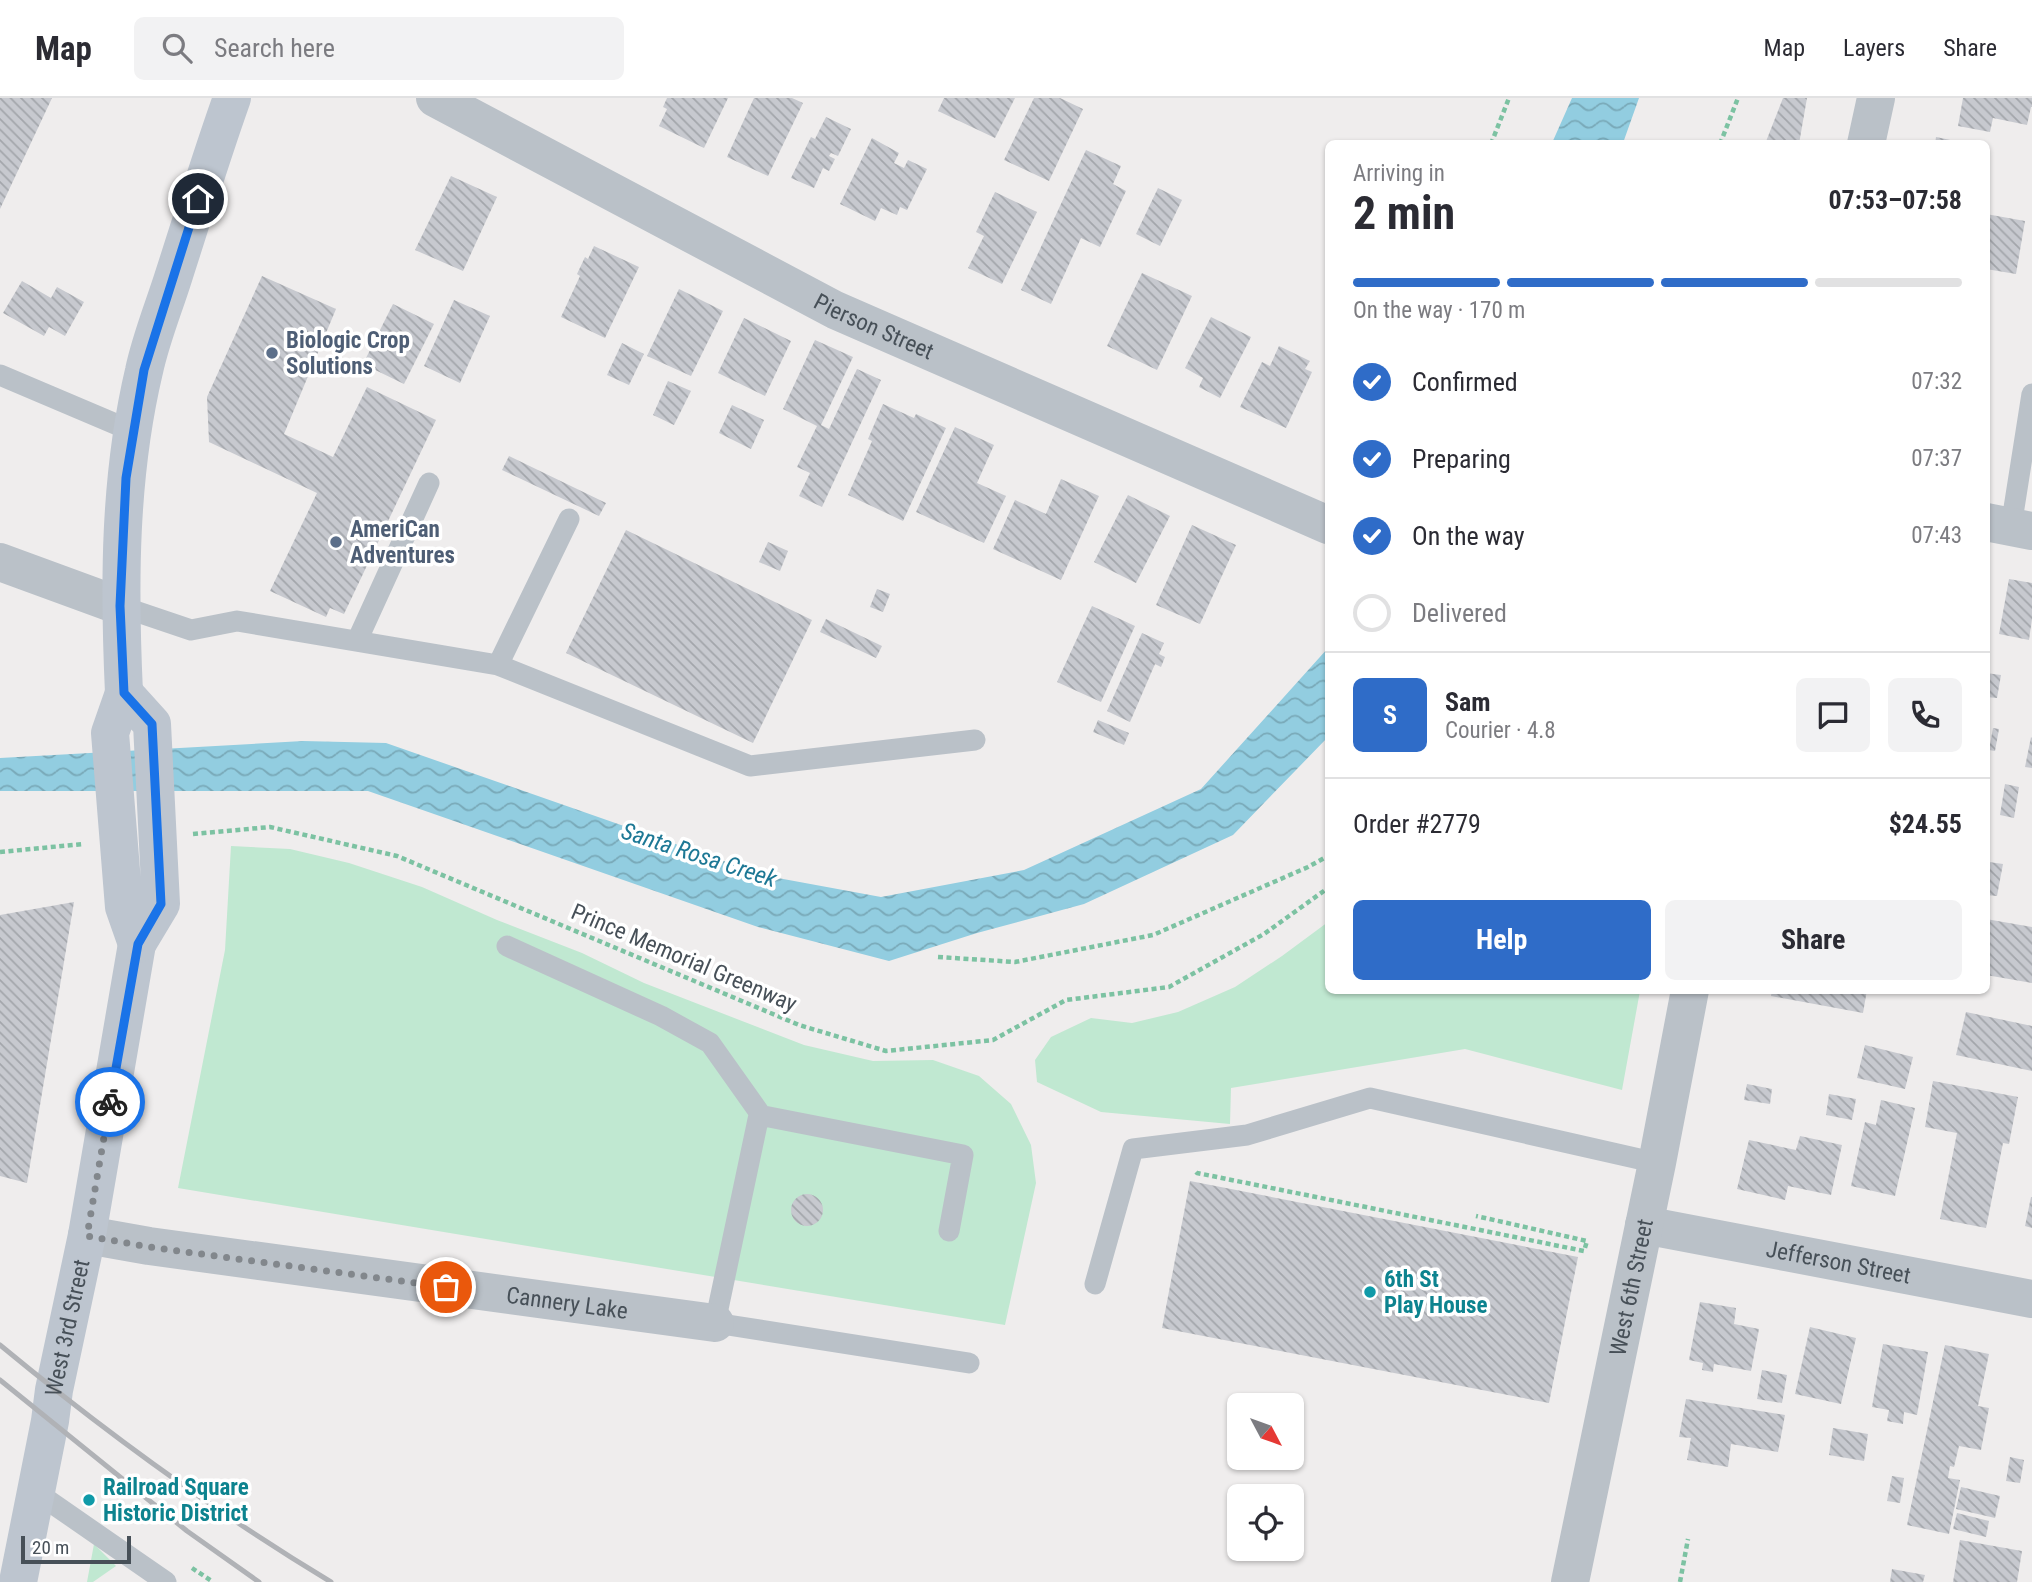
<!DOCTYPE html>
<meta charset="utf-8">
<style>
body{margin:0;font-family:"Roboto Condensed",sans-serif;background:#f2f2f3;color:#2b2b33;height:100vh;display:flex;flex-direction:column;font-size:26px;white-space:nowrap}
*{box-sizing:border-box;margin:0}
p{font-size:23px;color:#7c7c81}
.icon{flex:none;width:38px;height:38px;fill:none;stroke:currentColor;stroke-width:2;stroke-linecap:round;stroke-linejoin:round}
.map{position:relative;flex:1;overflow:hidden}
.sheet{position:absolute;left:1325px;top:42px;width:665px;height:854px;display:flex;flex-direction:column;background:#fff;border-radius:10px;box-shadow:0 2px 5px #0004}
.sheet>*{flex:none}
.needle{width:46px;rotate:131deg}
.buttons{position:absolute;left:1227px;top:1295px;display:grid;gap:14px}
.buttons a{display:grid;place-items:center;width:77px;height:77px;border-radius:10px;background:#fff;box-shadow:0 2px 5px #0004;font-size:35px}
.scale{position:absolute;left:21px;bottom:18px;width:110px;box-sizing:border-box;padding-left:7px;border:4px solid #475058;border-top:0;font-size:19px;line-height:24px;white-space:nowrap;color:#475058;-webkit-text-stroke:5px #fff;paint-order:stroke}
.pin{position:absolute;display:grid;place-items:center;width:60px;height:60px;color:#fff;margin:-30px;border:4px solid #fff;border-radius:50%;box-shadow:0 2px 7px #0007}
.courier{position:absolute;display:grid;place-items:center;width:70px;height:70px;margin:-35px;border:5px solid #1a73e8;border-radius:50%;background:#fff;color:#222;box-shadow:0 2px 9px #0007}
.head em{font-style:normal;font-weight:700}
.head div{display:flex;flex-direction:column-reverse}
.head{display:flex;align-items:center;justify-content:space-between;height:119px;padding:0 28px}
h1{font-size:46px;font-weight:700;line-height:52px}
.bar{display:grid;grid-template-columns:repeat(4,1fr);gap:10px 7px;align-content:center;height:84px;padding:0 28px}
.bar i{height:9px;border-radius:5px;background:#e1e1e2}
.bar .on{background:#2f6cc8}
.bar p{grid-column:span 4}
.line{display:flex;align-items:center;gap:18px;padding:0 28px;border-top:2px solid #e1e1e2}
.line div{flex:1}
.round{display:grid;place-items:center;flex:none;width:74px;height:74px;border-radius:10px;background:#f2f2f3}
ol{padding:0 28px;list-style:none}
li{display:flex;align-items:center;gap:21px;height:77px}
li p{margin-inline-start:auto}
li .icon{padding:7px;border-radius:50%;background:#2f6cc8;color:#fff;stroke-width:4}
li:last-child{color:#7c7c81}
li i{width:38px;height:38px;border:4px solid #e1e1e2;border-radius:50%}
.cta{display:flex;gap:14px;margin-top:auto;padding:14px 28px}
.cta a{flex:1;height:80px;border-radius:10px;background:#2f6cc8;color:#fff;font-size:28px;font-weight:700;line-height:80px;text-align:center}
.cta a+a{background:#f2f2f3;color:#2b2b33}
header{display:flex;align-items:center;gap:42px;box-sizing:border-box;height:98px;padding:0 35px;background:#fff;border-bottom:2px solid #e1e1e2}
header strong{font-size:33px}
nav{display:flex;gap:38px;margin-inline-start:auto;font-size:24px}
.search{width:490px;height:63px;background:#f2f2f3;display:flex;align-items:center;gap:18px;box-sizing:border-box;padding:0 24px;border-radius:10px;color:#7c7c81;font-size:26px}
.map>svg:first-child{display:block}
.green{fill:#c0e8d1}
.water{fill:url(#water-waves)}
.building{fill:url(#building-back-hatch)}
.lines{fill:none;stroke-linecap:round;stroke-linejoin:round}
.path{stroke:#7cc2a2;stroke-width:4.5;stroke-dasharray:5 3.5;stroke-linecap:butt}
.lane{stroke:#bac1c8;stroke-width:21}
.street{stroke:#bac1c8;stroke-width:38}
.secondary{stroke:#bdc5cf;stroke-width:38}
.rail{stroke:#b0b2b6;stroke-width:5}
.secondary-bridge{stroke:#bdc5cf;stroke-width:38}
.done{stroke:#82878c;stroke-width:7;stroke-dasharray:0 12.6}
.route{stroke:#1a73e8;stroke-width:9}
.service-dot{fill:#5c6f8a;stroke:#fff;stroke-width:2.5}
.culture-dot{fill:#0f9aa8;stroke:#fff;stroke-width:2.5}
.labels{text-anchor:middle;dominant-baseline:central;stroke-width:7;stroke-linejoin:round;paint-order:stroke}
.street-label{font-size:23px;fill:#475058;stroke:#fff}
.service-label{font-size:23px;font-weight:bold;fill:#4e5e75;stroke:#fff;text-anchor:start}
.culture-label{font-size:23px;font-weight:bold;fill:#0d838f;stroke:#fff;text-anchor:start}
.water-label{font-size:24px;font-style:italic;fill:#1d7895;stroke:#fff}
</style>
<header>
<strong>Map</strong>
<div class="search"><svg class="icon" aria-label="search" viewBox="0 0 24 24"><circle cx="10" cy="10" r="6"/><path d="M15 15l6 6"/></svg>Search here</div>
<nav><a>Map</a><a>Layers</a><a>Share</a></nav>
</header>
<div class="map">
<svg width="2032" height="1484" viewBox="0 0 2032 1484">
<defs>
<pattern id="water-waves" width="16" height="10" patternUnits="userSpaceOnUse" patternTransform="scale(1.75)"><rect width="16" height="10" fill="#92cde0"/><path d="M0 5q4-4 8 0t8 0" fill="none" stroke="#79a9b8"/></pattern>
<pattern id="building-back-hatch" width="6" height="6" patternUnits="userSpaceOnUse" patternTransform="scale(1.75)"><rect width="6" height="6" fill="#c7c9cf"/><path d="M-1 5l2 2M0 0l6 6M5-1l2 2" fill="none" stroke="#a3a6ab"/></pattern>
</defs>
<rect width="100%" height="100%" fill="#efeded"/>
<path class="green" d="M231,748L290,751L349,765L422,789L497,822L582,855L644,885L804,947L873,963L933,962L979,978L1011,1006L1031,1047L1036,1085L1005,1227L178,1090L225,852Z
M1328,824V892L1640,893L1622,992L1465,951L1231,990L1230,1026L1101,1014L1037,984L1035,962L1051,939L1091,920L1132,925L1178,914L1235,889L1282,858Z
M94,1446L116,1468L93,1484H87Z"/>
<path class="water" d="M1572,0H1639L1623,45H1552Z
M1328,550V639L1233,737L1084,806L977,835L889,863L758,829L368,693H0V660L303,643L386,645L767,778L881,799L1024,772L1201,691Z"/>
<path class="building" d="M0,0H52L0,111Z
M667,0H728L704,50L659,28L667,11L663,9Z
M754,0H792L803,5L768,78L727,59Z
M944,0H1015L995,40L938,13Z
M1034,0H1060L1083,11L1049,83L1004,62Z
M1783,0H1807L1799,46H1765Z
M1963,0H2032V9H2031L2027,27L1993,20L1990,34L1958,28Z
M826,19L851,31L838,58L831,55L829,58L835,61L829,73L823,70L814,90L791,80L811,39L815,41Z
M1936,39L1960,44V46H1935Z
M872,40L899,55L894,65L904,70L908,62L927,71L907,112L900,109L897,117L881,110L875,123L840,106Z
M1086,52L1121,68L1113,86L1126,93L1100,149L1081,140L1051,206L1021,192Z
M451,78L497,99L463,173L415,152Z
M1158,90L1182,102L1160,148L1136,136Z
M995,94L1037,114L1002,186L968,170L984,138L976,134Z
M1986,116L2025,123L2016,176L1986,171Z
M594,148L639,169L605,240L561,219L580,178L577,176L585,159L588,161Z
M1142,175L1192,198L1157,272L1107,248Z
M262,178L336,211L284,336L333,359L367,289L436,322L344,516L330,510L326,519L270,493L317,395L209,344L207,299Z
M22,183L51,200L57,189L84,204L65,238L49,229L44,238L3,215Z
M679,191L723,213L691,278L647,258Z
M454,202L490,218L460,285L424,268Z
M393,206L434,226L404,286L363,266Z
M1211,219L1251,239L1220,300L1199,289L1203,280L1185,270Z
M744,220L791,243L765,298L718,275Z
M815,242L853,259L821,327L829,331L857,271L881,282L822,409L799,398L810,375L797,369L817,328L783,311Z
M622,245L644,256L629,287L607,277Z
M1279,248L1310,263L1305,271L1312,274L1286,330L1240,309L1262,264L1270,268Z
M668,283L691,293L674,327L653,317Z
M883,306L914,320L916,316L946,330L903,423L848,397L872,343L868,341Z
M732,307L764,322L751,351L719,335Z
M955,329L994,347L977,385L1006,398L984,445L916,414Z
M509,358L606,405L599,418L502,372Z
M1061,381L1099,398L1061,482L993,451L1015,402L1046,416Z
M1128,397L1170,418L1136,485L1094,464Z
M1192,427L1236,447L1200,526L1156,507Z
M626,432L812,522L753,645L566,555Z
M768,444L788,453L780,473L759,464Z
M2009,481L2032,485V521L2029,542L1999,536Z
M877,491L890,496L883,514L870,509Z
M1092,508L1135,528L1101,604L1057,584Z
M826,521L882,548L876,560L820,534Z
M1142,535L1164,545L1159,556L1165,559L1161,569L1155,566L1130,624L1107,613Z
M1986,575L2001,577L1997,600L1986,599Z
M1098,622L1129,635L1124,647L1093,634Z
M1993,630L1999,631L1995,653L1989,652Z
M2031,639L2032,640V670L2025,669Z
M2005,686L2019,689L2014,720L2000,717Z
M1989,764L2003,766L1997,798L1986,797V780Z
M74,804L27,1085L0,1078V817Z
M1986,821L2032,829V885L1986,877Z
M1772,892H1867L1863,915L1771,898Z
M1966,914L2032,928V973L1956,957Z
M1865,947L1913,959L1905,991L1857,980Z
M1933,983L2018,999L2009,1046L2003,1045L1986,1130L1940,1121L1957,1035L1925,1029Z
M1747,986L1772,991L1770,1006L1744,1002Z
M1829,996L1856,1001L1852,1022L1826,1017Z
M1881,1002L1915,1010L1895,1098L1851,1088L1865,1024L1876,1027Z
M1800,1038L1842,1047L1831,1097L1788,1088L1785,1102L1737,1091L1749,1042L1796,1052Z
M1190,1083L1578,1159L1549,1305L1162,1230Z
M791 1112a16 16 0 1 1 32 0a16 16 0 1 1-32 0Z
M2031,1099H2032V1130L2025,1128Z
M1700,1204L1736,1210L1734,1226L1759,1231L1751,1273L1714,1266L1713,1274L1702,1272L1703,1265L1689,1262Z
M1810,1229L1856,1240L1841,1306L1795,1296Z
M1883,1246L1928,1254L1917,1317L1904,1314L1903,1326L1887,1323L1889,1312L1872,1309Z
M1945,1247L1989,1256L1978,1308L1989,1310L1981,1352L1959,1348L1954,1369L1950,1368L1948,1380L1960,1382L1949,1436L1907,1427Z
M1762,1272L1787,1277L1782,1305L1757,1301Z
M1686,1301L1785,1317L1778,1354L1731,1346L1728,1369L1687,1362L1691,1340L1679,1339Z
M1833,1330L1868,1336L1864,1363L1829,1357Z
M2010,1359L2024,1362L2020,1385L2006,1383Z
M1892,1378L1904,1380L1900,1405L1887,1403Z
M1961,1389L2000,1398L1995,1420L1956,1411Z
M1957,1415L1989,1423L1986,1439L1953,1431Z
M1960,1442L2022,1453L2017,1484H1953Z
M1892,1471L1925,1477L1923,1484H1890Z"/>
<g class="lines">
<path class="path" d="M1491,46L1509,0
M1720,46L1738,0
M193,736L270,729L397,758L799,927L886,953L993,942L1066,902L1169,889L1264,836L1328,790
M0,754L83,746
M938,859L1015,864L1153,837L1308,769L1328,758
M1196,1074L1197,1075L1584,1153L1587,1143L1476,1118
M192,1470L213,1484
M1680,1484L1688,1441"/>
<path class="lane" d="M0,277L132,333
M2011,429L2032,296
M120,508L191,532L237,523L498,567L569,421
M357,543L429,385
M498,567L750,668L975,642
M507,848L661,918L710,945L761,1017
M949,1133L963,1057L759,1017L715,1225L969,1265
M1095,1186L1133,1051L1247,1037L1370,1000L1657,1065
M36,1394L166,1484"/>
<g class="street">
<path id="s1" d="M435,0L835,212L1328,427"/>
<path d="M1866,46L1876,0"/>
<path d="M1986,424L2032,433"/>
<path d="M0,464L120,508"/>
<path id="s2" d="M1644,1127L2032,1201"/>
<path id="s3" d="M87,1137L149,1148L715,1225"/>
<path id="s4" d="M1570,1484L1657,1065L1690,892"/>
</g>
<g class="secondary">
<path d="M124,595C119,487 119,379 144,273C151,240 164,209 174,177C193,118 211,59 232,0"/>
<path id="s5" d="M18,1484L50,1323L54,1292L87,1137L137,846"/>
</g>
<path class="rail" d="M0,1247C104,1333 215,1414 331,1484
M0,1282L187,1433L259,1484"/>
<path class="secondary-bridge" d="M124,595L152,626L161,806L137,846L124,809L110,635Z"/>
</g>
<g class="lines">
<path class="done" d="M110,1004L87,1138L149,1149L446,1189"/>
<path class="route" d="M110,1004L138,846L161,806L152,626L124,595L120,508L126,380L144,272L198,101"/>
</g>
<g class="service-dot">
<circle cx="272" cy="255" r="7"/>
<circle cx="336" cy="444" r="7"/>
</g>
<g class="culture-dot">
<circle cx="1370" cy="1194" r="7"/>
<circle cx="89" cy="1402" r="7"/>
</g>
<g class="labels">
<g class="street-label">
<text stroke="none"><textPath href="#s1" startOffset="495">Pierson Street</textPath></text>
<text transform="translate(684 860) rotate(23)">Prince Memorial Greenway</text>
<text stroke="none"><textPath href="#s2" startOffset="198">Jefferson Street</textPath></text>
<text stroke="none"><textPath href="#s4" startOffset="301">West 6th Street</textPath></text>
<text stroke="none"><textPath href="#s3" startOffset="485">Cannery Lake</textPath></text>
<text stroke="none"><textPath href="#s5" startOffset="259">West 3rd Street</textPath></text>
</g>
<g class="service-label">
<text x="286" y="242">Biologic Crop<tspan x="286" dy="26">Solutions</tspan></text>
<text x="350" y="431">AmeriCan<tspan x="350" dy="26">Adventures</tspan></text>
</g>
<g class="culture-label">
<text x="1384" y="1181">6th St<tspan x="1384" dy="26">Play House</tspan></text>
<text x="103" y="1389">Railroad Square<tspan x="103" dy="26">Historic District</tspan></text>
</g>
<g class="water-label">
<text transform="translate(699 757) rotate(18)">Santa Rosa Creek</text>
</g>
</g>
</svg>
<div class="buttons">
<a><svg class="needle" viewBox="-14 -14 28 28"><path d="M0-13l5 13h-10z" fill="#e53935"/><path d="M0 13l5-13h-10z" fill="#7c7c81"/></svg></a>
<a><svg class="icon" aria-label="locate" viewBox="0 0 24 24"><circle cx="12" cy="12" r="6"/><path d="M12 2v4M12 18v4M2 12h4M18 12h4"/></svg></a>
</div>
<div class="scale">20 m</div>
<div class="pin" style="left:446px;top:1189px;background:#ea580c"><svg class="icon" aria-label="bag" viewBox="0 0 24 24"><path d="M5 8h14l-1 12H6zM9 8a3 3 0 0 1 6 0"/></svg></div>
<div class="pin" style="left:198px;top:101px;background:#1f2937"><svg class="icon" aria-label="home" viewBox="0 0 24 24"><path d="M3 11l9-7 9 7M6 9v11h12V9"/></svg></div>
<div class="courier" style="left:110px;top:1004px"><svg class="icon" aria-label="bike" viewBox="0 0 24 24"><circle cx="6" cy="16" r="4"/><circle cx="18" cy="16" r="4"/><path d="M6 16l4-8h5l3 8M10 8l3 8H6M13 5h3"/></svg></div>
<section class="sheet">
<div class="head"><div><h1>2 min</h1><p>Arriving in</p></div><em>07:53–07:58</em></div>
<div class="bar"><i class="on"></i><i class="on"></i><i class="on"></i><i></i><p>On the way · 170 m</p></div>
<ol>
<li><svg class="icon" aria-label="check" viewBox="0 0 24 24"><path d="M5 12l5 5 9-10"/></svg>Confirmed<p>07:32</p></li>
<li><svg class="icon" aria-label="check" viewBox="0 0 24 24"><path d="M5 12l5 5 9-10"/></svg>Preparing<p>07:37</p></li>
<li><svg class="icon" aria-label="check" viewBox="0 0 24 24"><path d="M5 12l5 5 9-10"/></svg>On the way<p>07:43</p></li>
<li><i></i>Delivered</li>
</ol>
<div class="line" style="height:126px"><b class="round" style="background:#2f6cc8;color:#fff">S</b><div><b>Sam</b><p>Courier · 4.8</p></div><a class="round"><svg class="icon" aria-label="chat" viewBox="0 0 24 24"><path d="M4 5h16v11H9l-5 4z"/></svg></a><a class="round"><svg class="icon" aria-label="phone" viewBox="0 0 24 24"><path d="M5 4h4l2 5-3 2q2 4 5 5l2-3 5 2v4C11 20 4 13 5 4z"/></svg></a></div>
<div class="line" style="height:91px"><div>Order #2779</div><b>$24.55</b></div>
<div class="cta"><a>Help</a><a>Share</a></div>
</section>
</div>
